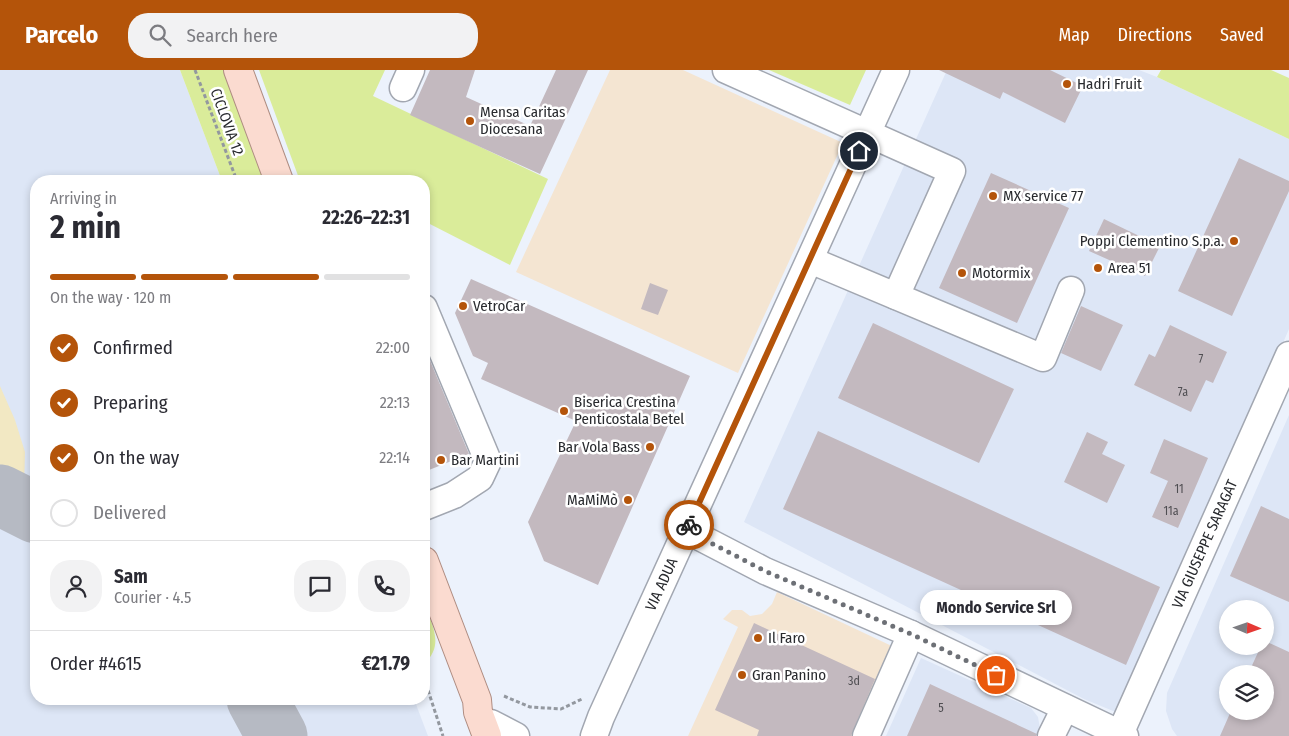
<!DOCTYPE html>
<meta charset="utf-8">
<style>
body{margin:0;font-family:"Fira Sans Condensed",sans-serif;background:#f2f2f3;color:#2b2b33;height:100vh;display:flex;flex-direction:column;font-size:19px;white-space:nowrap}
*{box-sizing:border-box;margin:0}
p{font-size:16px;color:#7c7c81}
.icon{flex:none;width:28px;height:28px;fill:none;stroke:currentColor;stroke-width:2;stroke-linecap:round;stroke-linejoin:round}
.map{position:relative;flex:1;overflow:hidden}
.drawer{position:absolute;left:30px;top:105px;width:400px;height:530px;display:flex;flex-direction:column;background:#fff;border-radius:20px;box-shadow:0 2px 8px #0003}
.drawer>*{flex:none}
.needle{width:32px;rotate:92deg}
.fabs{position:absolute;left:1219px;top:530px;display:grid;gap:10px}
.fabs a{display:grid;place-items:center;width:55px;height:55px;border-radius:50%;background:#fff;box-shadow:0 2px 8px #0003;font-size:25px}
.pin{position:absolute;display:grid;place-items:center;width:42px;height:42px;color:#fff;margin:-21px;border:2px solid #fff;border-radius:50%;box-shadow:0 1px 5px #0007}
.courier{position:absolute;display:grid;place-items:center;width:50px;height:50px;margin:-25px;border:4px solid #b4540a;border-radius:50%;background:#fff;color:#222;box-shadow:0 1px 6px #0007}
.bubble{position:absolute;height:35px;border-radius:18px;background:#fff;box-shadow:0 2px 8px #0003;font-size:16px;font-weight:700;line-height:35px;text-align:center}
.overview em{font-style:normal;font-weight:700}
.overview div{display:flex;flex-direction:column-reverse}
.overview{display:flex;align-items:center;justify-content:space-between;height:85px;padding:0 20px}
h1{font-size:32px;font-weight:700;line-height:38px}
.bar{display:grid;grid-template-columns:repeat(4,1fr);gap:8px 5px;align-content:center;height:60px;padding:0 20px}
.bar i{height:6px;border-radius:4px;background:#e1e1e2}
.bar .on{background:#b4540a}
.bar p{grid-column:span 4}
.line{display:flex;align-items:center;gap:12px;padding:0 20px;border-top:1px solid #e1e1e2}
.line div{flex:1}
.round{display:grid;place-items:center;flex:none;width:52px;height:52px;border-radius:20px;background:#f2f2f3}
ol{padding:0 20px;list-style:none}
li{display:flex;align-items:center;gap:15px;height:55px}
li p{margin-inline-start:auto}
li .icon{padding:5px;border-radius:50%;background:#b4540a;color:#fff;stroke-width:4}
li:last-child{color:#7c7c81}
li i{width:28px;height:28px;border:2px solid #e1e1e2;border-radius:50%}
header{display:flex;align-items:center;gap:30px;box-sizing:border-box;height:70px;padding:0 25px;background:#b4540a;color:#fff}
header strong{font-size:24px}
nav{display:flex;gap:28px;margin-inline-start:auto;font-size:18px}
.search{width:350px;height:45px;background:#f2f2f3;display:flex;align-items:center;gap:12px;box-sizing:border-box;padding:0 18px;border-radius:20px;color:#7c7c81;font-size:19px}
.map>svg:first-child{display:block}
.commercial{fill:#f4e5d2}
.built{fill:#dde6f6;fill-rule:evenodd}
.green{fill:#daec9a}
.sand{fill:#f2e8c3}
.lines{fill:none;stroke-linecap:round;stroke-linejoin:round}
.taxiway{stroke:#b6bac3;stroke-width:61}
.building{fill:#c3b9bf}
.minor-casing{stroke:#a2a7b1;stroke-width:29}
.major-casing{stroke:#af8d82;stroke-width:30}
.path{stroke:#93989f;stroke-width:3;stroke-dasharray:4 2.5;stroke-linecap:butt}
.minor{stroke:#fff;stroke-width:26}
.major{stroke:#fbdbd0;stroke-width:28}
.done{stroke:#6d7076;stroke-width:5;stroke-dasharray:0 9}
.route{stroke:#b4540a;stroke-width:6}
.poi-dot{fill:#b4540a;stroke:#fff;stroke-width:2}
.labels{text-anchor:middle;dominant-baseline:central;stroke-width:5;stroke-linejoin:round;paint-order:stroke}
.number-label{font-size:12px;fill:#4f4e52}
.poi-label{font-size:15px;fill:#282a2e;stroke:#fff;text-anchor:start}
.street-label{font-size:15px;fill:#282a2e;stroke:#fff}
</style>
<header>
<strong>Parcelo</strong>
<div class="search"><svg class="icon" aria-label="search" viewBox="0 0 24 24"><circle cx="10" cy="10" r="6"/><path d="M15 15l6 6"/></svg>Search here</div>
<nav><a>Map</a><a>Directions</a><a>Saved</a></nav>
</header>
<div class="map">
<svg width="1289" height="666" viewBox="0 0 1289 666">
<rect width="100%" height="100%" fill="#ecf2fc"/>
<path class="commercial" d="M610,0H683L843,73L738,303L516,202Z
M777,522L896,578L857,666H688L738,557L723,549L732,540H742L750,546L762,544L772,534Z"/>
<path class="built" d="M0,0H180L222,111H36V629H414L428,666H0Z
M947,0H1139L1157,7L1289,69V259L1123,641L1118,643L1084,629L744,452Z
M1289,345V666H1177L1172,659L1166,641L1167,623ZM1228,539H1265V576H1228ZM1228,604H1265V641H1228Z
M921,588L1031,638L1038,647L1040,659L1036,666H886Z"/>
<path class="green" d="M180,0H224L266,111H222Z
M259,0H385L373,26L548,109L510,195L424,151V111H300Z
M769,0H866L850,35Z
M1161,0H1271L1289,8V69L1157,7Z
M424,533C432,555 445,575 424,594Z"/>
<path class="sand" d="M0,316L15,350L25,382L24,419L0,407Z"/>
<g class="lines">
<path class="taxiway" d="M0,425L36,443
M257,629L277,666"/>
</g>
<path class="building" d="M430,0H475L466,27L530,56L556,0H588L540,104L410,45Z
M939,0H1050L1083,16L1065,53L1003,22L1000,29Z
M1239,88L1289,111V121L1232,246L1178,221Z
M991,103L1069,138L1017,253L939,218Z
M1104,149L1160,176L1145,206L1089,181Z
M471,209L690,306L598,515L544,491L528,452L576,351L481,309L488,293L473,286L455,243Z
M650,213L668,220L658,245L641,239Z
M1081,236L1123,255L1101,301L1061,283Z
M873,253L1014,319L979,393L838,328Z
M1170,255L1227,282L1213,313L1206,310L1191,342L1134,315L1149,284L1155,287Z
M424,276L469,384L424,402Z
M818,361L1160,517L1126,595L783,439Z
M1087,362L1108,372L1102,384L1125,395L1107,433L1064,412Z
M1164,369L1208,388L1178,458L1152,447L1168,411L1150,403Z
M1261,436L1289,449V532L1230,506Z
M754,553L875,609L851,666H757L759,660L715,640Z
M1265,571L1289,582V666H1220L1231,641H1265V604H1248L1261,576H1265Z
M930,614L1037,664L1036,666H907Z"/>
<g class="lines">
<defs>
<g id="minor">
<path d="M726,0L952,101L896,226"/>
<path d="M403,18L411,0"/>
<path d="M810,190L1043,288L1071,220"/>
<path d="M424,238L488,391L480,408L454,425L424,437"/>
<path d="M686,460L765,501L911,564L1125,666"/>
<path d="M491,653L516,666"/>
<path id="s1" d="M1120,664L1289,285"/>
<path id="s2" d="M594,666L601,647L896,0"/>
<path d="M866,666L911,564"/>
<path d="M1051,666L1065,638"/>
</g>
<path id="major" d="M238,0L279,111
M424,491L477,630L478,642L487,666"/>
</defs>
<use href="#minor" class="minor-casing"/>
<use href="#major" class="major-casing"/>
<path class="path" d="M195,0L237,111
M424,608L443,666
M504,626L530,637L561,639L582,629"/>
<use href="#minor" class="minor"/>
<use href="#major" class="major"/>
</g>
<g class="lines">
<path class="done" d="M689,455L686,460L765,501L911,564L996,605"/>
<path class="route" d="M689,455L859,81"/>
</g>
<g class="poi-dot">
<circle cx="1067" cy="14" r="5"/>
<circle cx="470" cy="51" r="5"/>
<circle cx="993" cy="126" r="5"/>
<circle cx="1234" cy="171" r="5"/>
<circle cx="1098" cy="198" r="5"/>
<circle cx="962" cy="203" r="5"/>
<circle cx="463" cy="236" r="5"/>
<circle cx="564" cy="341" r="5"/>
<circle cx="650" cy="377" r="5"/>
<circle cx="441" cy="390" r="5"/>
<circle cx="628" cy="430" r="5"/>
<circle cx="758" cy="568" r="5"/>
<circle cx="742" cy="605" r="5"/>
</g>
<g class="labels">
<g class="number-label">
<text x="1201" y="289">7</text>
<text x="1183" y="322">7a</text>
<text x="1179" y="419">11</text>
<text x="1171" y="441">11a</text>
<text x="854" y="611">3d</text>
<text x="941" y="638">5</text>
</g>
<g class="poi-label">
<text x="1077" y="14">Hadri Fruit</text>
<text x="480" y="42">Mensa Caritas<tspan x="480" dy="17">Diocesana</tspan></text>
<text x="1003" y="126">MX service 77</text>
<text x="1224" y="171" text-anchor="end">Poppi Clementino S.p.a.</text>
<text x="1108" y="198">Area 51</text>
<text x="972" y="203">Motormix</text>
<text x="473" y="236">VetroCar</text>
<text x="574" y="332">Biserica Crestina<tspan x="574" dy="17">Penticostala Betel</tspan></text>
<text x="640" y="377" text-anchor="end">Bar Vola Bass</text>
<text x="451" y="390">Bar Martini</text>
<text x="618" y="430" text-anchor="end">MaMiMò</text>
<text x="768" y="568">Il Faro</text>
<text x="752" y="605">Gran Panino</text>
</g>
<g class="street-label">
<text transform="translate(227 52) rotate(70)">CICLOVIA 12</text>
<text stroke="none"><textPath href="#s1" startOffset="208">VIA GIUSEPPE SARAGAT</textPath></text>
<text stroke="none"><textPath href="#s2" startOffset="166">VIA ADUA</textPath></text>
</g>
</g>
</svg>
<div class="fabs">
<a><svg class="needle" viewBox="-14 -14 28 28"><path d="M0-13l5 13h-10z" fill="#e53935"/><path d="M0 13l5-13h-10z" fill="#7c7c81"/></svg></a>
<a><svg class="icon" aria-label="layers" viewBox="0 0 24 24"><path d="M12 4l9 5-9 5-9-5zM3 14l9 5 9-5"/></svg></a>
</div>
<div class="pin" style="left:996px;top:605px;background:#ea580c"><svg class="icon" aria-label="bag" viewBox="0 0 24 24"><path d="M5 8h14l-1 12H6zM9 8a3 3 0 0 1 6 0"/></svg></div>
<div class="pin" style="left:859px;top:81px;background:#1f2937"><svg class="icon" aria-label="home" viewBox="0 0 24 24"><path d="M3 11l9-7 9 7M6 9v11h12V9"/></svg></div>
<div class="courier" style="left:689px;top:455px"><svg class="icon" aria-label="bike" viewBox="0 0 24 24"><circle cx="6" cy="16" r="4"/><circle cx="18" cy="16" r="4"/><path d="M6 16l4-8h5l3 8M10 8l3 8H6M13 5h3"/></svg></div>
<div class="bubble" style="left:920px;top:520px;width:152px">Mondo Service Srl</div>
<section class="drawer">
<div class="overview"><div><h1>2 min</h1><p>Arriving in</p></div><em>22:26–22:31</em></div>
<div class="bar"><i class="on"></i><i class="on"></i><i class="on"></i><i></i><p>On the way · 120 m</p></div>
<ol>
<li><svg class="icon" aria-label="check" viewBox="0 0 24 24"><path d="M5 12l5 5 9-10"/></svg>Confirmed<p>22:00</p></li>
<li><svg class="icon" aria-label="check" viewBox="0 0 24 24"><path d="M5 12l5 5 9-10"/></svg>Preparing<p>22:13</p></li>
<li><svg class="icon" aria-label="check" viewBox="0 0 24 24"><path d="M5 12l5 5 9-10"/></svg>On the way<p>22:14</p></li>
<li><i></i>Delivered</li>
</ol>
<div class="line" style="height:90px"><a class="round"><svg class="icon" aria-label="person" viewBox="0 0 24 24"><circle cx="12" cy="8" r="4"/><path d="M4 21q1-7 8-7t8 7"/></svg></a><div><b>Sam</b><p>Courier · 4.5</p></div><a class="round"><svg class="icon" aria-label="chat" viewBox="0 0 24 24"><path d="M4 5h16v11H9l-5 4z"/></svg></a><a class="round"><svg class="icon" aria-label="phone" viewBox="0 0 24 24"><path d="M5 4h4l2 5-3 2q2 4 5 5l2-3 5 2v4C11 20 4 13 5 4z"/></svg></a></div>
<div class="line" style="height:65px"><div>Order #4615</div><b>€21.79</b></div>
</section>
</div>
